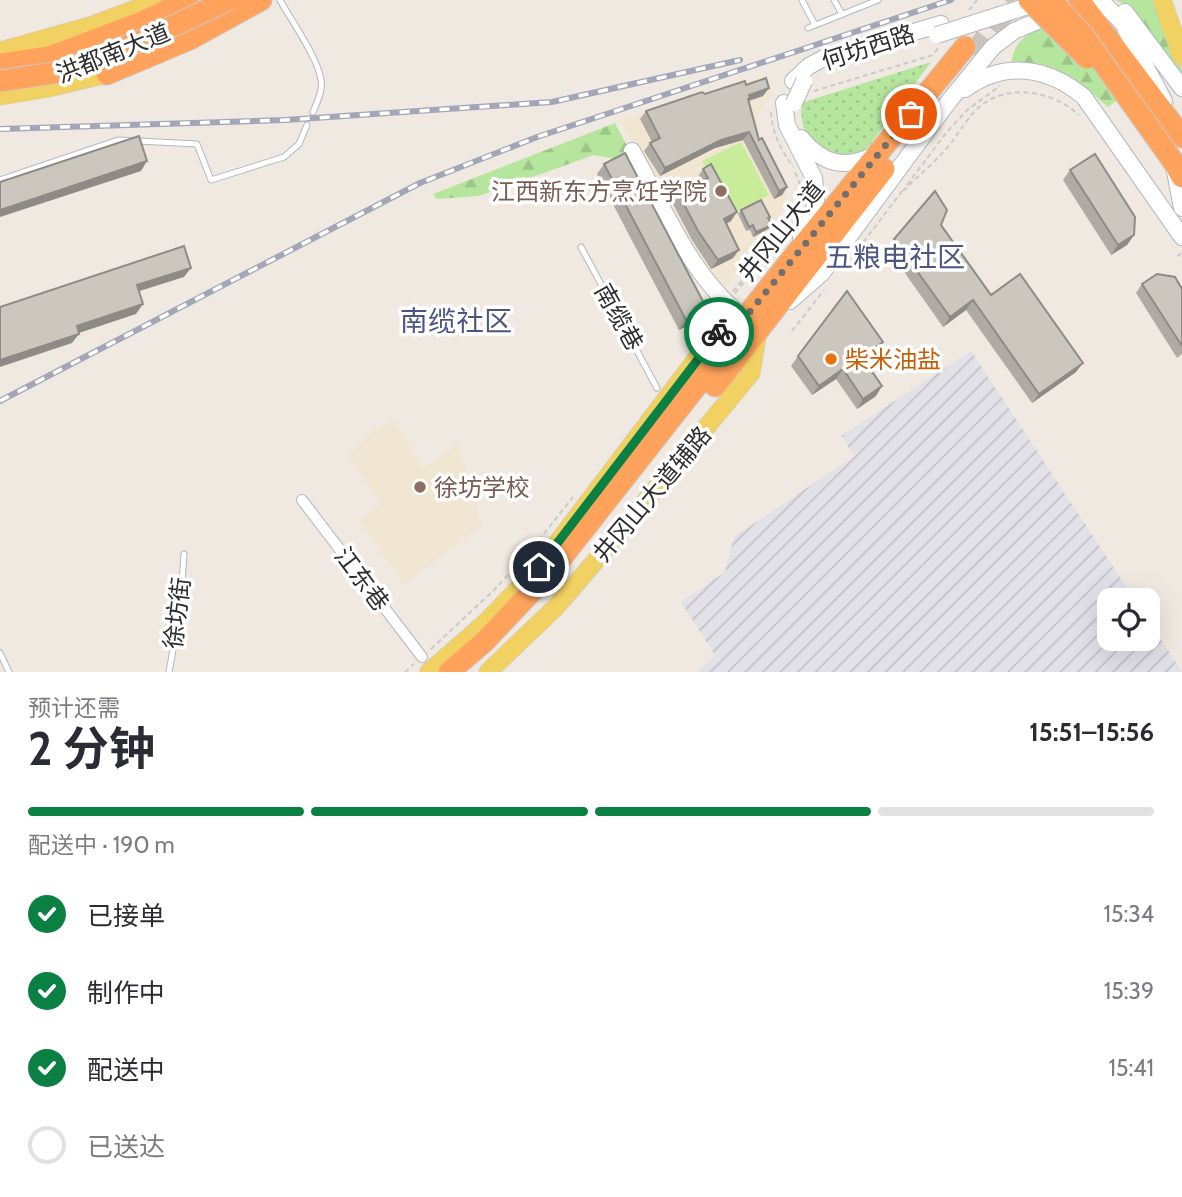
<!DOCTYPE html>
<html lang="zh">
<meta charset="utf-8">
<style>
body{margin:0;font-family:Cabin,"Noto Sans SC",sans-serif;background:#f2f2f3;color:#2b2b33;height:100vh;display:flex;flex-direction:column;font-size:26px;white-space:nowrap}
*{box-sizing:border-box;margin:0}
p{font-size:23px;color:#7c7c81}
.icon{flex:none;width:38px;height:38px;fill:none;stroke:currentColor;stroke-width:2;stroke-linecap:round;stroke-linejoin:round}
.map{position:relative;height:672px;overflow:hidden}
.side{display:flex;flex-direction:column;background:#fff;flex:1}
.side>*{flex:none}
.controls{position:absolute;left:1097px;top:588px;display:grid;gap:14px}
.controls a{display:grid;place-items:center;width:63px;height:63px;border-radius:14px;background:#fff;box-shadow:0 7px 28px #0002;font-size:35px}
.pin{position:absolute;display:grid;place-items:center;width:60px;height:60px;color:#fff;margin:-30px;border:4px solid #fff;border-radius:50%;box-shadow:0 2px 7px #0007}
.courier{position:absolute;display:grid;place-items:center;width:70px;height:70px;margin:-35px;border:5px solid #0b8043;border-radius:50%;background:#fff;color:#222;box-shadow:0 2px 9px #0007}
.overview em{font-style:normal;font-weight:700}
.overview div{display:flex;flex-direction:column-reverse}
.overview{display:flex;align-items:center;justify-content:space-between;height:119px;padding:0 28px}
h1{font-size:46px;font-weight:700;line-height:52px}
.bar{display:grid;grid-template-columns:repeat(4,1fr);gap:10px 7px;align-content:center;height:84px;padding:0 28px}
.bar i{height:9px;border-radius:5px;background:#e1e1e2}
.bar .on{background:#0b8043}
.bar p{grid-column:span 4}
ol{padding:0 28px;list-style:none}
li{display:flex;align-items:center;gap:21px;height:77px}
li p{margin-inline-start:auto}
li .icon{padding:7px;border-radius:50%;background:#0b8043;color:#fff;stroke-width:4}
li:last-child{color:#7c7c81}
li i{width:38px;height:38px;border:4px solid #e1e1e2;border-radius:50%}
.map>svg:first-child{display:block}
.industrial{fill:url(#industrial-furrows)}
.education{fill:#f0e6d1}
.grass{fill:url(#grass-dots)}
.forest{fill:url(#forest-firs)}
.pitch{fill:#c9ec9a}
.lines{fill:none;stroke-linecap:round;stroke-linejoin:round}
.highway-tunnel{stroke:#c8c4bd;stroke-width:21;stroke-dasharray:21 10;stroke-linecap:butt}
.lane-casing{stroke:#b4b7c1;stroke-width:7}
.street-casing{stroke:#b4b7c1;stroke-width:12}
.secondary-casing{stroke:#b4b7c1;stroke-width:18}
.primary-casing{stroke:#c9c9c9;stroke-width:19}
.highway-casing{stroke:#c9c9c9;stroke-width:23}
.path{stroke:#c9c9c9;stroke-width:2;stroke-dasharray:5 3.5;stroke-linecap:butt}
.lane{stroke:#fff;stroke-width:5}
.street{stroke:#fff;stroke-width:10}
.secondary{stroke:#fff;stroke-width:16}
.primary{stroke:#f2d163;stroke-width:18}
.highway{stroke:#ffa35c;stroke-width:21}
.rail-casing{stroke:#a3a6b8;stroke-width:6}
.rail{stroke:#fff;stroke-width:3.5;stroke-dasharray:10;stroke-linecap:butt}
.secondary-bridge-casing{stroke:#b4b7c1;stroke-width:18;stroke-linecap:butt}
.highway-bridge-casing{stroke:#c9c9c9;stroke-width:23;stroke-linecap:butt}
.secondary-bridge{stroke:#fff;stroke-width:16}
.highway-bridge{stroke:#ffa35c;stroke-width:21}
.wall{fill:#afaba4}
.shaded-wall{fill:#8e8b86}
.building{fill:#cbc7bf;stroke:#8e8b86;stroke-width:2}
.done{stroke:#726f6d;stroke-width:7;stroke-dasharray:0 12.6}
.route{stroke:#0b8043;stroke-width:9}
.education-dot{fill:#8d6e63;stroke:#fff;stroke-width:2.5}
.food-dot{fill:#e8710a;stroke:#fff;stroke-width:2.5}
.labels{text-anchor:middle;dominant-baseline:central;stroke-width:7;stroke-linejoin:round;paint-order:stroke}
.street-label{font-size:24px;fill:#2e2e2e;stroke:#fff}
.education-label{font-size:24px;fill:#785e54;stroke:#fff;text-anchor:end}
.food-label{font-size:24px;fill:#c56008;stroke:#fff;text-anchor:start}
.quarter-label{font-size:28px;fill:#4d5680;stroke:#fff}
</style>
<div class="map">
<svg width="1182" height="672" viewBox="0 0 1182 672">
<defs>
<pattern id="industrial-furrows" width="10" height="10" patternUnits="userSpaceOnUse" patternTransform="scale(1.75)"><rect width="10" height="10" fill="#e3e1e8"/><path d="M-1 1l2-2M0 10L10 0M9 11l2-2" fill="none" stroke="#c3c1c7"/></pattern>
<pattern id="grass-dots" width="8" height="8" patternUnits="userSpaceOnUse" patternTransform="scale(1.75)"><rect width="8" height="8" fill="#b6e59e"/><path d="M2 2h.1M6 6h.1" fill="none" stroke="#9dc588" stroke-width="1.8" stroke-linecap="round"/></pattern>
<pattern id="forest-firs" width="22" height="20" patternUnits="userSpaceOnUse" patternTransform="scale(1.75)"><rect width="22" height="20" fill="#b6e59e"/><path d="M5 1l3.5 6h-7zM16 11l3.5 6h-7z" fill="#9dc588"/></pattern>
</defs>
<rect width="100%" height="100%" fill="#efe9e1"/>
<path class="industrial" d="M971,351L1135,600H1110V639H1148V620L1182,672H697L715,655L681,602L725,572L734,537L854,456L841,436Z"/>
<path class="education" d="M767,76L772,95L757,116L756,138L781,180L787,203L766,237L720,293L704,272L619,120Z
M393,420L424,469L458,444L482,525L404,584L359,521L381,504L348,457L373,431Z"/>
<path class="grass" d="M931,62L869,146L858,155L832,156C805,134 802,138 801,103Z"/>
<path class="forest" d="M1115,0H1156L1182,70V81L1126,5Z
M1059,20L1129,91L1108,107C1088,90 1066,68 1039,65C1030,64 1020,66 1011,67C1013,35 1034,32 1059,20Z
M615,123L628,148L615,159L594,155L479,196L437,199L433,194Z"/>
<path class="pitch" d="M741,142L769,195L731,214L702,161Z"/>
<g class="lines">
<path class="highway-tunnel" d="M973,54L1014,0"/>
<defs>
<path id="lane" d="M280,0C291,20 318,58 321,80C323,91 317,102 313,112
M802,0L815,25
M834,0L842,14
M808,28L878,0
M0,180L118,140L197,144L211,180L284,157L299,144L307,125
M581,247L657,388
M0,653L9,672
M169,672L180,611L184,554"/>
<path id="street" d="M302,500L422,657"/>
<path id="secondary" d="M1100,0L1122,22L1164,101
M1125,12L1182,88
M793,81L809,66L822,59L941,24
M965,89C1005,60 1048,67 1084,97L1182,237
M784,103L787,125L814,178L816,199L813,213L801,237
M801,138C823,165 846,170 876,154
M632,151C666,212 693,283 752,324
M1174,166L1182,208
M790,301L822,273L949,101L993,47L1014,31L1052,15"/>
<path id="primary" d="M1162,0L1182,57
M0,51L90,26L160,0
M0,96L48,88L107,74
M429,672L485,623L539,567L716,333L744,319
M488,672L556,607L611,543L751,373L758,331"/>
<path id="highway" d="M1079,0L1182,137
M0,64L49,57L142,22L188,0
M107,74L190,39L261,0
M1175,164L1182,177
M715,386L884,169
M449,672L484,642L552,570L718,359L744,319L790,261L965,47"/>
</defs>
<use href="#lane" class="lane-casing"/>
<use href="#street" class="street-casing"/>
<use href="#secondary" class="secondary-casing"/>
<use href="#primary" class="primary-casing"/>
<use href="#highway" class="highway-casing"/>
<path class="path" d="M969,10L977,0
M814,91L933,55L939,47
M771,112C772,134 781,149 793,167
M907,185L946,133L967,110L1000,86
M903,191C917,177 933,164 946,149C957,137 964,122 976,110C1004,82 1052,90 1079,115
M858,249L903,190
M1177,256L1182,253
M733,291C751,270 801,215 800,188C800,183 797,177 795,172
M735,293L786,231
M792,331L824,290
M431,649L494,590L532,549L573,497
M405,672L414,664"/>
<use href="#lane" class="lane"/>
<use href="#street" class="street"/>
<use href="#secondary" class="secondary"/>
<use href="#primary" class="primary"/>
<use href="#highway" class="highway"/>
<defs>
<path id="rail" d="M0,129L285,120L552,102L740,60
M0,401L420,183L537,137L951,0"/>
</defs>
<use href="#rail" class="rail-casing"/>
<use href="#rail" class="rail"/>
<defs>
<path id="secondary-bridge" d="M937,35L1028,6
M794,103L804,81"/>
<path id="highway-bridge" d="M1029,0L1087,58
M1051,0L1083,35L1175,164
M0,81L59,72L152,36L228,0"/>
</defs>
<use href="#secondary-bridge" class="secondary-bridge-casing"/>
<use href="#highway-bridge" class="highway-bridge-casing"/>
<use href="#secondary-bridge" class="secondary-bridge"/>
<use href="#highway-bridge" class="highway-bridge"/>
</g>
<path class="wall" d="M746,85L763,96L749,101L759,140L787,187L782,195L774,199L743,140L715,148L660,176L644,151L650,143L652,142L640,119L646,111L705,94Z
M604,164L700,319L679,330L597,174Z
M703,169L731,221L726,223L733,258L711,269L692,240L672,202L678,193L699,183L697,178Z
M1070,170L1134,235L1127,245L1111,255L1063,180Z
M741,210L770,217L769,219L768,229L753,237L750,230L746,231L738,214Z
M941,225L991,295L1076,372L1032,403L966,310L943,327L888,249L894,239Z
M1142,284L1182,289V354L1177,358L1136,293Z
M883,342L876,352L864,360L876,396L857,409L836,379L812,395L791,366L798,356Z"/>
<path class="shaded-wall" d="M769,88L763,96L748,101L749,95Z
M749,132L743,140L715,148L660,176L665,168L721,140Z
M147,161L141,171L0,217V210Z
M787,187L782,195L774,199L779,191Z
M737,212L731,221L718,228L724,219Z
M772,225L768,229L753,237L756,232Z
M1134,235L1127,245L1111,255L1118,245Z
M739,250L733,258L711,269L718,260Z
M191,268L184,277L130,294L137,285Z
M973,300L966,310L943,327L950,317Z
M143,304L136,314L70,336L77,326Z
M707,309L700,319L679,330L686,320Z
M79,334L72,343L0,367V360Z
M883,342L876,352L855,366L862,357Z
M1083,363L1076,372L1032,403L1039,394Z
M843,369L836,379L812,395L819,386Z
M882,386L876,396L857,409L863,399Z"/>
<path class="building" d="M766,78L769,88L749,95L750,98L748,99L759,140L762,138L787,187L779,191L749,132L721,140L665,168L650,143L660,138L646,111L702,92L705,94L745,81L746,85Z
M139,136L147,161L0,210V182Z
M625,153L707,309L686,320L604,164Z
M1095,154L1135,217L1134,235L1118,245L1070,170Z
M711,164L737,212L724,219L739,250L718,260L698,231L678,193L708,178L703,169Z
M935,191L947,210L941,225L991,295L1020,274L1083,363L1039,394L973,300L950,317L894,239Z
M761,200L770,217L768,218L772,225L756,232L753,225L749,227L741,210Z
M184,246L191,268L137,285L143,304L77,326L79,334L0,360V307Z
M1157,274L1175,277L1182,289V346L1142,284Z
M847,291L883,342L862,357L882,386L863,399L843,369L819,386L798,356Z"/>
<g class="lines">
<path class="done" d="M719,332L744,319L911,114"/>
<path class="route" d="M539,567L719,332"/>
</g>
<g class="education-dot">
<circle cx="721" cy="191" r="7"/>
<circle cx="420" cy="487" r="7"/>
</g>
<circle class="food-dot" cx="831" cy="359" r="7"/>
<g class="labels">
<g class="street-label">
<text transform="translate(868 47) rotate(-18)">何坊西路</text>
<text transform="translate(113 53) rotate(-22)">洪都南大道</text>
<text transform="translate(781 231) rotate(-51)">井冈山大道</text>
<text transform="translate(619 317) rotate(61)">南缆巷</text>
<text transform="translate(652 494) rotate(-50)">井冈山大道辅路</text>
<text transform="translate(362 579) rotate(53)">江东巷</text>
<text transform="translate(177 613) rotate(-83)">徐坊街</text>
</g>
<g class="education-label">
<text x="707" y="191">江西新东方烹饪学院</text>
<text x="434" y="487" text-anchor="start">徐坊学校</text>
</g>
<g class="food-label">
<text x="845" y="359">柴米油盐</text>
</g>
<g class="quarter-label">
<text x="895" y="257">五粮电社区</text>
<text x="456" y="321">南缆社区</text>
</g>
</g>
</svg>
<div class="controls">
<a><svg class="icon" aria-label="locate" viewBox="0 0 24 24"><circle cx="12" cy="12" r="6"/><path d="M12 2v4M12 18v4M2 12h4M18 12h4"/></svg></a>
</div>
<div class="pin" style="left:911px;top:114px;background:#ea580c"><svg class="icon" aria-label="bag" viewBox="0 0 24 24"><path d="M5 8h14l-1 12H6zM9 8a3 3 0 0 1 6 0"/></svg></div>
<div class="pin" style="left:539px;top:567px;background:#1f2937"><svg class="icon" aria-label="home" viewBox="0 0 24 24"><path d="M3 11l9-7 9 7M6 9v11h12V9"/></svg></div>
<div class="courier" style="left:719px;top:332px"><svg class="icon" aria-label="bike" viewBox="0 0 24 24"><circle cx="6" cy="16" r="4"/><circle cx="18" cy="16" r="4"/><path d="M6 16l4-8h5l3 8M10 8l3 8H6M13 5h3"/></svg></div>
</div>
<section class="side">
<div class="overview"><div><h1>2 分钟</h1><p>预计还需</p></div><em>15:51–15:56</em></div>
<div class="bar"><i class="on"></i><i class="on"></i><i class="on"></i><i></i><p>配送中 · 190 m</p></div>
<ol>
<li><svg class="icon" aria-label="check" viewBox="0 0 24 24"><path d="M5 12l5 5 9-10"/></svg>已接单<p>15:34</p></li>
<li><svg class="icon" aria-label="check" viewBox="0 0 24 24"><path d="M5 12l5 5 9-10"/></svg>制作中<p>15:39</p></li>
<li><svg class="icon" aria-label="check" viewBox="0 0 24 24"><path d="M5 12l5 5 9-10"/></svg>配送中<p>15:41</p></li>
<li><i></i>已送达</li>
</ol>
</section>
